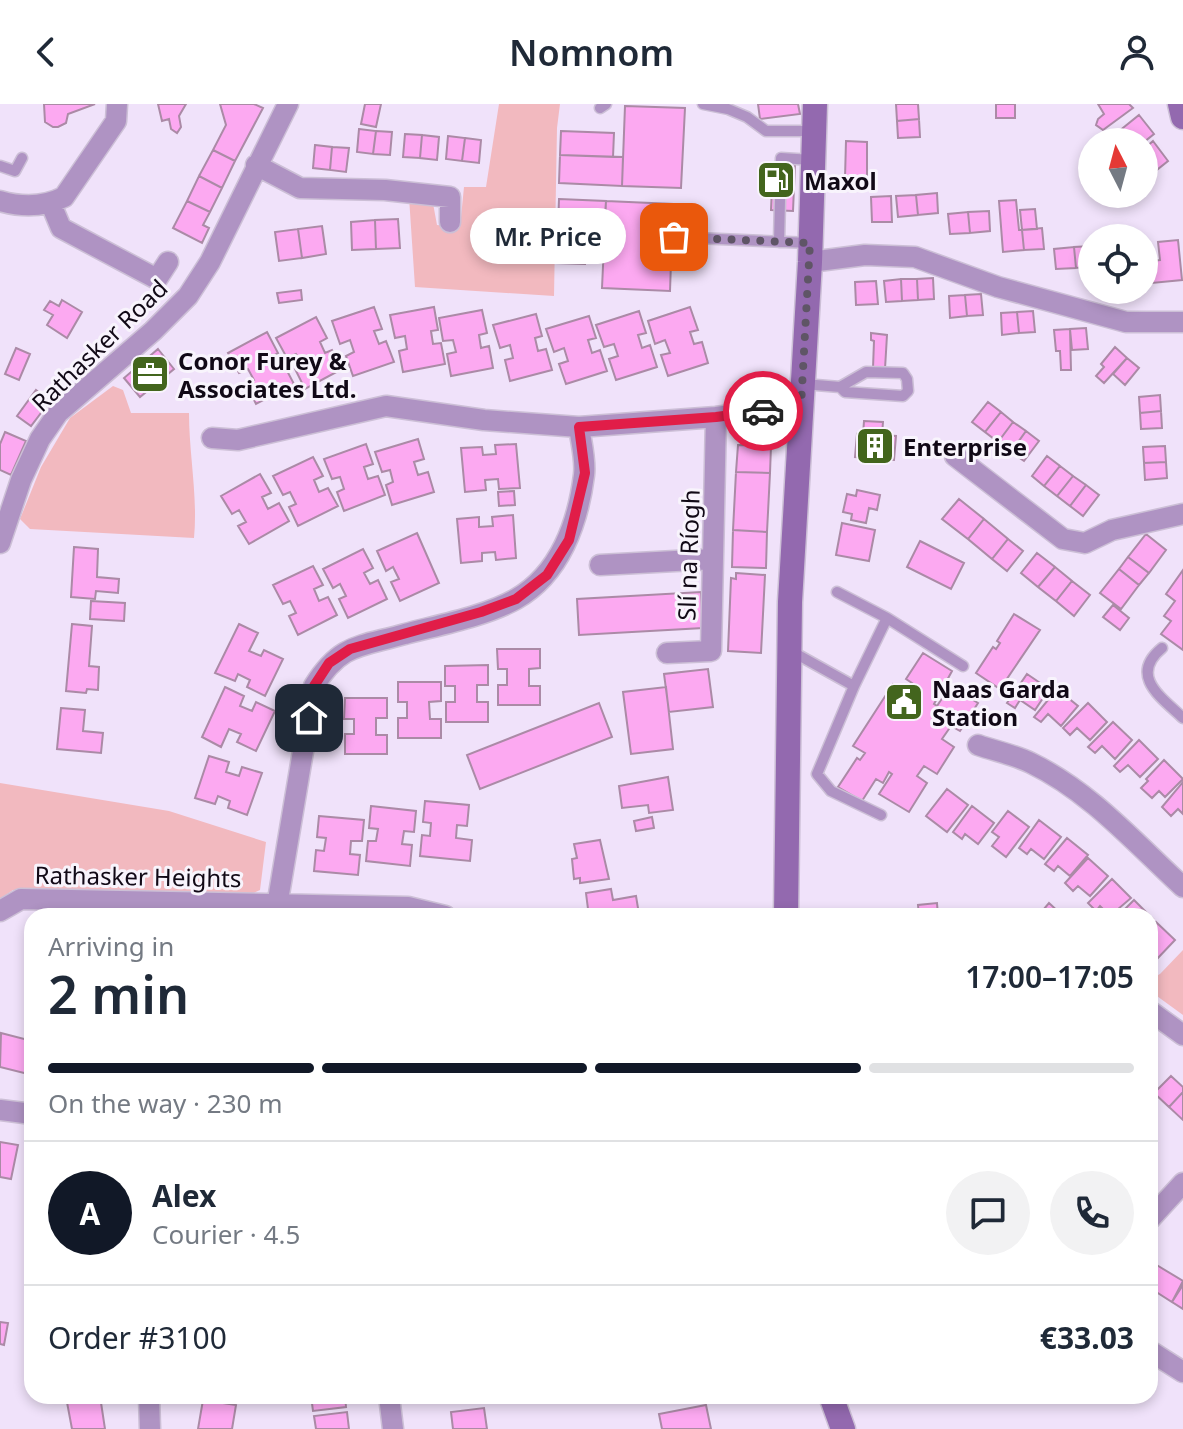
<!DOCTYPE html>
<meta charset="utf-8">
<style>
body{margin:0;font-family:"Noto Sans",sans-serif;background:#f2f2f3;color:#1f2937;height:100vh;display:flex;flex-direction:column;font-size:30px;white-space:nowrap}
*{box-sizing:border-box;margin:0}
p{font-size:26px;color:#747a83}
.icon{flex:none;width:44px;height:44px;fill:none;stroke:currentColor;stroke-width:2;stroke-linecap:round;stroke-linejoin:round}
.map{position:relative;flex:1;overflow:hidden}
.sheet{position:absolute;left:24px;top:804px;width:1134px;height:496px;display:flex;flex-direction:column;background:#fff;border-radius:24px;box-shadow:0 4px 12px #0003}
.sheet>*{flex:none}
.needle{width:52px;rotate:354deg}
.tools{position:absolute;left:1078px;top:24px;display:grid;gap:16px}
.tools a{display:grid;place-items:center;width:80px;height:80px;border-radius:50%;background:#fff;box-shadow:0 4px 12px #0003;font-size:40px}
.pin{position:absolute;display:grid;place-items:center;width:68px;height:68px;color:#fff;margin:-34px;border-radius:16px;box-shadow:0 4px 12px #0006}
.courier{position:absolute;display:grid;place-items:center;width:80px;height:80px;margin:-40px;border:6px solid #e11d48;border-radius:50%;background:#fff;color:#222;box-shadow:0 2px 10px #0007}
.bubble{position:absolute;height:56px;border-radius:28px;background:#fff;box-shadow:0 4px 12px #0003;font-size:26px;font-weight:600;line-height:56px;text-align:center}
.head em{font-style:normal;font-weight:600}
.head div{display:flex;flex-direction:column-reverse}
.head{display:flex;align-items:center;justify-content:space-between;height:136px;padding:0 24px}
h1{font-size:52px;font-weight:600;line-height:60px}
.bar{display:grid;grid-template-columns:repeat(4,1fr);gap:12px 8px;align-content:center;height:96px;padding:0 24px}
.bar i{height:10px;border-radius:6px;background:#e0e1e3}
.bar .active{background:#111827}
.bar p{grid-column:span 4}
.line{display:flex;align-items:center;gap:20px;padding:0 24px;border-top:2px solid #e0e1e3}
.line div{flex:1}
.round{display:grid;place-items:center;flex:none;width:84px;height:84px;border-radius:42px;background:#f2f2f3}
header{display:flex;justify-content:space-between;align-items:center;height:104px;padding:0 24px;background:#fff;font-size:36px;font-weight:600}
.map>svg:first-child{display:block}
.green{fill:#f2b9bf}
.building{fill:#fca9f1;stroke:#ab8aa6;stroke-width:2}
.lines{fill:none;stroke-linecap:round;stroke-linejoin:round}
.service-casing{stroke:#ccbfd6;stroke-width:13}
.minor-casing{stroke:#ccbfd6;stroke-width:23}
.secondary-casing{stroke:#ccbfd6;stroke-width:27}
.service{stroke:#af93c3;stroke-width:10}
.minor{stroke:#af93c3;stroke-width:20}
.secondary{stroke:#9369af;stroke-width:24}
.done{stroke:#5f5566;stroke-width:8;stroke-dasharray:0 14.4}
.route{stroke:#e11d48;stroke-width:10}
.labels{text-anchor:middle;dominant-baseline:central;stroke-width:6;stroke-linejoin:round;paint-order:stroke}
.poi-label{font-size:24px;font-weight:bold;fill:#110916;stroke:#f8f4fc;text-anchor:start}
.street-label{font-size:24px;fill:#110916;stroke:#f8f4fc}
</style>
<header><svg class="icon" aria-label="back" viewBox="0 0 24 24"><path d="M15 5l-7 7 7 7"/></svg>Nomnom<svg class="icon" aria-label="person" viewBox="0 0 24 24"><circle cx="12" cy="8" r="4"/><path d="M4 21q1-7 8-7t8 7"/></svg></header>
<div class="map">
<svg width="1183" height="1325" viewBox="0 0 1183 1325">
<rect width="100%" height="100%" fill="#f0e2fa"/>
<path class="green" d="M499,0H560L557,24L554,192L415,183L409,93L432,94L437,121L460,123L464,83H486Z
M113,282L123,286L131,309H189C189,351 198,392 194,434L30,425L20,415L41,363L70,314Z
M0,679L169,707L266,738L260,786L245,793L62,785L13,786L0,795Z
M1183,846V911L1150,887V875L1160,870Z"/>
<path class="building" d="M44,0H95L68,10L66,19L58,23H53L45,18Z
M158,0H186L179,12L181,23L177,29L171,25L169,15L162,17Z
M220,0H254L263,4L235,57L213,46L226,21Z
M365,0H381L376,23L361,20Z
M758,0H798L800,10L760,15Z
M896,0H918L919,15L897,17Z
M996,0H1015V14H996Z
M1098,0H1129L1133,4L1103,26L1096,21L1098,15L1104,10Z
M625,2L685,4L681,84L622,82Z
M1139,11L1154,30L1144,38H1110L1108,36Z
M919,15L920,33L898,34L897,17Z
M359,25L376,27L373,50L357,48Z
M376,27L392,28L390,51L373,50Z
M561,27L614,29L613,53L560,51Z
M405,30L422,31L420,54L403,53Z
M422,31L439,33L437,56L420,54Z
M448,32L465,34L462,57L446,55Z
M465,34L481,36L479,59L462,57Z
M846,37L867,38V75L845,74Z
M1153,37L1168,57L1148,73L1144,68V45Z
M315,41L332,43L330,66L313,64Z
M332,43L349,44L346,68L330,66Z
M213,46L235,57L222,84L199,72Z
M560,51L623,53L622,82L559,79Z
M773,59L795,60L793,107L771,106Z
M199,72L222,84L210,108L187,97Z
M937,89L938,109L918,111L916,91Z
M916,91L918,111L898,113L896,92Z
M891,92L892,118H872L871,93Z
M559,95L606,97L604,127L558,125Z
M1016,96L1019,126H1022L1024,146L1003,148L999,97Z
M187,97L210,108L203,121L209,124L202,139L173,124Z
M606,97L673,100L670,187L602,184Z
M1035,105L1037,125L1022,126L1020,106Z
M989,107L990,127L970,129L968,108Z
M968,108L970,129L950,130L948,110Z
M398,115L400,144L376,145L375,116Z
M375,116L376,145L352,146L351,118Z
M322,122L326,150L302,154L298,125Z
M1042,124L1044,145L1024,146L1022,126Z
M298,125L302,154L279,157L275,128Z
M558,125L586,126L585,160L556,159Z
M1178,136L1182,176L1152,179L1150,157L1160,156L1158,138Z
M1092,142V162L1076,164L1074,143Z
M1074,143L1076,164L1056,165L1054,145Z
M933,174L934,195L918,196L917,175Z
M901,175L902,197L886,198L884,177Z
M901,175H917L918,196L902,197Z
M876,177L878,200L856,201L855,178Z
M301,186L302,196L279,199L277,189Z
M981,190L983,211L967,212L965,191Z
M965,191L967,212L950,214L949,192Z
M62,196L82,208L67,234L47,221L53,211L44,206L50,197L59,202Z
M374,203L382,225L374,227L379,240L386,237L394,258L353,272L346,252L354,248L350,236L340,240L332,217Z
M434,203L438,226L431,227L433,240L441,239L445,260L403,268L399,247L407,245L405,232L395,234L390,211Z
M690,203L698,226L690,228L694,240L702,238L708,259L668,272L661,251L670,249L665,236L655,240L648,217Z
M482,206L487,229L479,231L481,244L489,242L493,264L451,272L447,250L456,248L453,236L443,237L439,214Z
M639,207L646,229L638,231L642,244L650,241L657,263L616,276L609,255L618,252L614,240L604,243L596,221Z
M1033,207L1035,228L1019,229L1017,208Z
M1017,208L1019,229L1002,231L1001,209Z
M536,210L542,232L535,234L538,247L546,245L552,266L510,277L505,256L513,254L510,241L500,244L493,221Z
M589,212L596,234L588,236L592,249L600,246L607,267L566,280L559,260L568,257L564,244L554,248L546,225Z
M316,213L327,234L320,238L325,249L332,246L342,265L305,285L295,265L302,261L296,250L287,254L276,234Z
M1086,224L1088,245L1072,246L1070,225Z
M1070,225L1071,266H1061L1060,247H1056L1054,226Z
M267,228L278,249L271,253L277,264L284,261L294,280L256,300L246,280L254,276L248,265L239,269L228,249Z
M871,229L887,231L885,265L873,264L874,237L871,236Z
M1115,243L1127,254L1104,279L1096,272L1104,263L1101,260Z
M16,244L30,250L19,276L5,270Z
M158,245L174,265L140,293L124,274Z
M1127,254L1139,264L1125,281L1113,270Z
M36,286L50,297L31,322L17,312Z
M1160,291L1161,307L1140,309L1139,293Z
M988,298L1001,308L985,328L972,318Z
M1161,307L1162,324L1141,325L1140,309Z
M1001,308L1013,318L998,338L985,328Z
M864,317L883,318L882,331L896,332L894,356L855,353L857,330L863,331Z
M1013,318L1026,327L1011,348L998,338Z
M1026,327L1039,337L1024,357L1011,348Z
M5,328L26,337L11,371L0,366V340Z
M418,335L424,355L414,358L418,371L428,368L434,388L392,401L386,381L393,378L390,366L382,368L375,348Z
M366,340L373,360L364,363L368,375L378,372L385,391L344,407L337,388L344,385L340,373L332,375L324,355Z
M516,340L520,384L499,385L498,375L485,376L486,386L465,388L461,344L482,343L483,351L496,350L495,341Z
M738,341L771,342L770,369L736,368Z
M1165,342L1166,358L1144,359L1143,343Z
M1047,352L1060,362L1044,382L1032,372Z
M313,353L323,372L314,376L319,388L328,384L338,402L298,422L289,403L296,400L290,388L283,391L273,372Z
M1166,358L1167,374L1145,376L1144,359Z
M1060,362L1073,372L1057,392L1044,382Z
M736,368L770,369L767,428L733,426Z
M260,370L271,389L262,393L268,405L279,399L289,417L249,440L238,422L246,418L239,406L232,410L221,392Z
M1073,372L1086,381L1070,402L1057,392Z
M1086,381L1099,391L1083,412L1070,402Z
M857,386L880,391L877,406L869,404L866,419L851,416L852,410L843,408L847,390L856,392Z
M514,387L515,401L499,402L498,388Z
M959,395L984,415L968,435L942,415Z
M513,411L516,454L496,456L495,448L482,449V457L461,459L457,415L479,413V423L493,422L492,413Z
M984,415L1008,435L992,455L968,435Z
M842,419L875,426L869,457L836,451Z
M733,426L767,428L766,464L732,463Z
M417,429L439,479L400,497L391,478L399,475L393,463L386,467L377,447Z
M1146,430L1166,446L1149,469L1128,453Z
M1008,435L1023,447L1007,467L992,455Z
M920,437L964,459L951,485L907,463Z
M74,443L98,445L97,473L119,475L118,489L96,487L95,495L71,493Z
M363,445L373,464L364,469L370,480L378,476L387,495L348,514L339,495L346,492L340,480L333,484L323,465Z
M1037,449L1055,463L1038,483L1021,469Z
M1128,453L1149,469L1139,481L1119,465Z
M313,462L323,481L314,485L319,497L328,493L337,511L298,531L289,512L296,509L290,497L283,500L273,481Z
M1055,463L1072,477L1056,497L1038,483Z
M1119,465L1139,481L1121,505L1100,489Z
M1183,466V546L1161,530L1171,517L1164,512L1175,497L1166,490Z
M736,469L765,471L761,549L728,547L731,474L736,475Z
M1072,477L1090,491L1074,512L1056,497Z
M701,488L703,524L579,531L577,495Z
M91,497L125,499L124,517L90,515Z
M1113,501L1129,514L1120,526L1103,513Z
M1014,510L1040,526L1000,585L976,569L993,543L996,545L1000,539L997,537Z
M72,520L92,522L89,562L99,563L98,586L87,585L86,589L66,587Z
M239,520L258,529L249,547L261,552L264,546L283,555L265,592L247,583L250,576L238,570L235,577L215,569Z
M497,545H540V564L529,565V582H540V601H498V581H507V565H498Z
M923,549L952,567L934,600L937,602L950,582L978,599L960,627L951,622L942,635L954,643L937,670L924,662L917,672L927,679L909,708L879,690L892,670L889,668L883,679L876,675L862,697L838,683L857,654L860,656L865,649L853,642L893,580L906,588L912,579L906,575Z
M488,561V581H477V598H488V618H446V598H455V582H445V562Z
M708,565L713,603L669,608L664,570Z
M1027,570L1049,585L1035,606L1020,596L1015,604L1007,599Z
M398,578H441V597L429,598L430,615H441V634H398V614H407V598H398Z
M225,583L244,592L240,602L252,607L256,598L275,607L256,647L237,638L241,630L229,625L221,643L202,633Z
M666,583L673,645L631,650L623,588Z
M1057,585L1078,602L1061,622L1048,610L1041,618L1034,613Z
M345,594H387V614H376V631H387V650H345V630H354V615H344Z
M599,599L612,633L480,685L467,651Z
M1088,599L1107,618L1090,636L1077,624L1070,631L1063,624Z
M61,604L85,606L83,627L103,629L101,649L57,645Z
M1113,618L1132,636L1115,655L1102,642L1095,649L1088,643Z
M1139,636L1158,655L1140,673L1128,661L1120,668L1114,662Z
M209,652L229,658L226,668L239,672L242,663L262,669L247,711L228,704L230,697L218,692L215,700L195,694Z
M1164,656L1183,675L1165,693L1159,687L1152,694L1141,684L1148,677L1146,675Z
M668,673L673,706L649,709L648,701L622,704L619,682Z
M1183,678V710L1178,705L1171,712L1162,703Z
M947,685L968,701L947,728L926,712Z
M425,697L469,701L467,722L457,721L456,734L472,736L470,757L420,752L422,731L430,732L431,719L423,718Z
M371,702L416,707L414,728L404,727L402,740L412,741L410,762L366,757L368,737H376L378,725L369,724Z
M972,702L994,719L978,740L965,730L962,735L953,728Z
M1008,707L1029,723L1006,753L992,742L999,733L992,728Z
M319,712L364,716L362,737H351L350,750L360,751L358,771L314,767L316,746L324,747L326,734L317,733Z
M652,713L654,724L636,727L634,717Z
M1039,716L1061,733L1044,755L1031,745L1027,750L1019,744Z
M1067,734L1088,751L1070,772L1058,762L1054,767L1045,760Z
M600,736L609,775L580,779V774L574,775L572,755L577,754L574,740Z
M1088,754L1108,772L1090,792L1078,782L1073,787L1065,779Z
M1112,775L1131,794L1110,812L1100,802L1096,807L1088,799Z
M611,785L613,796L636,792L639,810L568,812V809L588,805L586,789Z
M1134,796L1153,815L1150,818V812H1118Z
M937,799L938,812H919L918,801Z
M1049,799L1063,812H1038Z
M1156,818L1175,836L1156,856L1150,850V824Z
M1,929L32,937V971L0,963Z
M1171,972L1183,983V988L1169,1003L1154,989Z
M1183,988V1016L1169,1003Z
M0,1038L18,1041L11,1075L0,1073Z
M1155,1160L1183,1177L1172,1198L1150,1184V1168Z
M1183,1181V1205L1172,1198Z
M0,1218L8,1219L4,1241L0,1240Z
M100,1292L105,1325H72L66,1293Z
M311,1292H345L346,1303L313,1307Z
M448,1292H485L449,1297Z
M203,1296L236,1301L232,1325H198Z
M706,1301L711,1325H662L659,1310Z
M484,1304L487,1325H453L451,1308Z
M347,1308L349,1325H316L314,1312Z"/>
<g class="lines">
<defs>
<path id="service" d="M703,0L728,5L747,13L766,27H813
M600,4L606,0
M0,62L15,67L22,54
M674,133L810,139
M779,138L781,54L812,56
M804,280L840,283L866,268L903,269L907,275L908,287L903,292L845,288L840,283
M837,488L887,514
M1162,544C1128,572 1162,594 1183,614
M791,547L854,582L887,514L963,562
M854,582L817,670L831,687L881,711"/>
<path id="minor" d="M256,61L300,84L385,86L450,93V118
M0,97C21,103 44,103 64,93L116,17L117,0
M51,100L61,124L157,175L168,158
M810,158L865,151L915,153L998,183L1126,218H1183
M212,334L238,336L386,302L484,316L579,323L716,313L801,302
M955,352L1063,435L1085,439L1112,426L1183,410
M0,439L21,376L40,335L58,309L153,227L188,192L210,158L288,0
M600,461L713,455
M667,549L711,547L716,313
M978,641C995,647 1015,651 1031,659C1091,688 1135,739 1183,783
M277,802L314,582C341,539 360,543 405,530C439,521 486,512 516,495C560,470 578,419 584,371C586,356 581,338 579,323
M0,807L21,795L408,803L445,812
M1150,907L1183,931
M0,1006L32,1010
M1150,1115L1183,1079
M1150,1247L1183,1268
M149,1292L150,1325
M389,1292L393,1325"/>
<path id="secondary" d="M1180,0L1183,13
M786,812L790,498L810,158L815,0
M831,1292L843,1325"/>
</defs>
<use href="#service" class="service-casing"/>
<use href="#minor" class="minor-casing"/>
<use href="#secondary" class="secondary-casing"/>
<use href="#service" class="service"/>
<use href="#minor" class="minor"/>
<use href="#secondary" class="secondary"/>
</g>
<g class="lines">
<path class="done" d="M674,133L810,139L801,302L763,307"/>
<path class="route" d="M309,614L314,582L329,559L350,545L481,508L516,495L547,471L569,436L585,369L579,323L716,313L763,307"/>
</g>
<defs>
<symbol id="fuel-square" viewBox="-11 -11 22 22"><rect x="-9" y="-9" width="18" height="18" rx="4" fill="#43651d" stroke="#f8f4fc"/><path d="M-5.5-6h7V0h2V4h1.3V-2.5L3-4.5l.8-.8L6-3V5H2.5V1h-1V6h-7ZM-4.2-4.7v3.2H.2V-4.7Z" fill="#fff"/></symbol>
<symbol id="office-square" viewBox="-11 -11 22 22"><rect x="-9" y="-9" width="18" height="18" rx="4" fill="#43651d" stroke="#f8f4fc"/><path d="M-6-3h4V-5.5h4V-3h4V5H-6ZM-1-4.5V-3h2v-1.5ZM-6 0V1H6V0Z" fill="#fff"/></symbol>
<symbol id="building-square" viewBox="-11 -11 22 22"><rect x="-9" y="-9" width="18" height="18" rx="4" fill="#43651d" stroke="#f8f4fc"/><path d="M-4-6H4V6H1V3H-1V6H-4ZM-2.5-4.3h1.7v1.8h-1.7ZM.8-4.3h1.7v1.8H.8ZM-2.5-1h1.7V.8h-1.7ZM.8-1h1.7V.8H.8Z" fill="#fff"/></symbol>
<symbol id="civic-square" viewBox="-11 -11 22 22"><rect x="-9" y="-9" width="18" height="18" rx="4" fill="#43651d" stroke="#f8f4fc"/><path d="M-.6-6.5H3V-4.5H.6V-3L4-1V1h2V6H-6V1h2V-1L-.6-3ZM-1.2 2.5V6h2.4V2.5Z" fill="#fff"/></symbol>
</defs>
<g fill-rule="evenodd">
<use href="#fuel-square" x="754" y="54" width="44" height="44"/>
<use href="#office-square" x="128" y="248" width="44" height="44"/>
<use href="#building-square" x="853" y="320" width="44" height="44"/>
<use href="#civic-square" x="882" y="576" width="44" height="44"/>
</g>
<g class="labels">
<g class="poi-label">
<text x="804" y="76">Maxol</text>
<text x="178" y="256">Conor Furey &amp;<tspan x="178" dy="28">Associates Ltd.</tspan></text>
<text x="903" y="342">Enterprise</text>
<text x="932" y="584">Naas Garda<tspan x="932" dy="28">Station</tspan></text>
</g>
<g class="street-label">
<text transform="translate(99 241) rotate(-44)">Rathasker Road</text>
<text transform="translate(688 451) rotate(-88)">Slí na Ríogh</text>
<text transform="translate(138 772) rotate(1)">Rathasker Heights</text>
</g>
</g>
</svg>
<div class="tools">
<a><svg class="needle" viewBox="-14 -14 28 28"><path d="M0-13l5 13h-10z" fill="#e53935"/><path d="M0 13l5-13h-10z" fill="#747a83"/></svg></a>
<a><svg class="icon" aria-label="locate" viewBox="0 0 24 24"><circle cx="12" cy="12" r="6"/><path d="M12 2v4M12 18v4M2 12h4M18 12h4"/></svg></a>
</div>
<div class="pin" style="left:674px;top:133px;background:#ea580c"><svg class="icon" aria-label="bag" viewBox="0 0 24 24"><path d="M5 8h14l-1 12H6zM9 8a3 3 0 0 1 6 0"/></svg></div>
<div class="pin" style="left:309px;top:614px;background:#1f2937"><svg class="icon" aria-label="home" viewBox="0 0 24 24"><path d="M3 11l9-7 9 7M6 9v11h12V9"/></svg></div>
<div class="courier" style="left:763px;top:307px"><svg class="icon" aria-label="car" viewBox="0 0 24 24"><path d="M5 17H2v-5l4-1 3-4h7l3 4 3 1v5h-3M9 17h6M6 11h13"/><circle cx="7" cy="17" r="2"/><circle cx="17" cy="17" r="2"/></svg></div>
<div class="bubble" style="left:470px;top:104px;width:156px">Mr. Price</div>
<section class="sheet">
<div class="head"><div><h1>2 min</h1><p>Arriving in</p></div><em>17:00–17:05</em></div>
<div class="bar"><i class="active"></i><i class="active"></i><i class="active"></i><i></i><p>On the way · 230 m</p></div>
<div class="line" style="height:144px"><b class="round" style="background:#111827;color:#fff">A</b><div><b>Alex</b><p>Courier · 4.5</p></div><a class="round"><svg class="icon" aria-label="chat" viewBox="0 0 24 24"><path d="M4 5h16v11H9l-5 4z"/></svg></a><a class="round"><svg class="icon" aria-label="phone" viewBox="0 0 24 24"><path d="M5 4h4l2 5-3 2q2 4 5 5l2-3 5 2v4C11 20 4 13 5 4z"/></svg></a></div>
<div class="line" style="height:104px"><div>Order #3100</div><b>€33.03</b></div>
</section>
</div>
